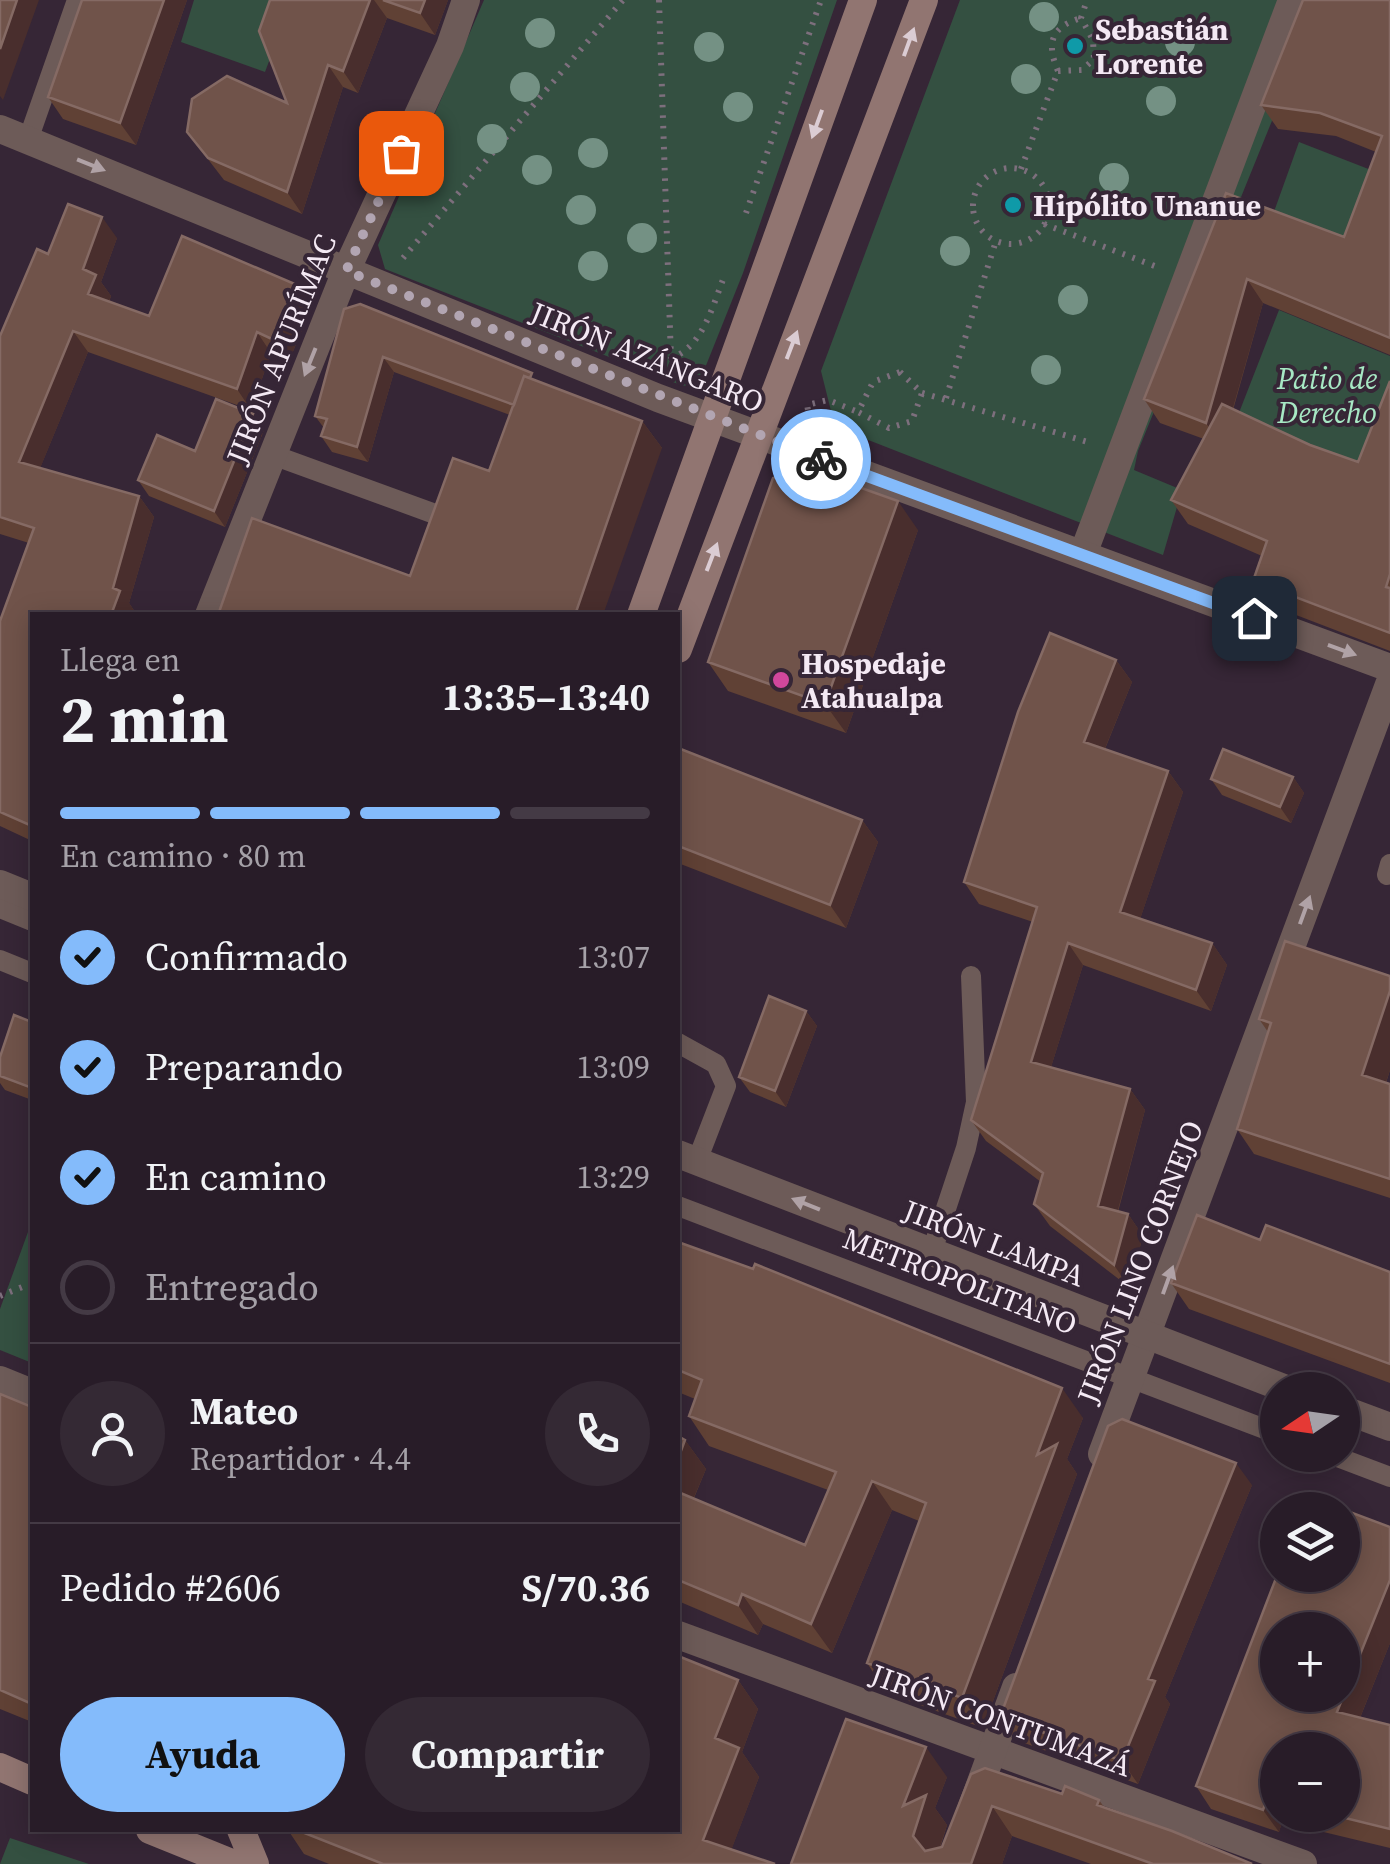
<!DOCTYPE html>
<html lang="es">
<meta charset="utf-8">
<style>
body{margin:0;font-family:"Source Serif 4",serif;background:#342934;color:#f1f3f6;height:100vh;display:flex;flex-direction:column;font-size:38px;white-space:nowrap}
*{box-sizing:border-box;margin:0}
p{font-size:32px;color:#a5a1a8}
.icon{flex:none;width:55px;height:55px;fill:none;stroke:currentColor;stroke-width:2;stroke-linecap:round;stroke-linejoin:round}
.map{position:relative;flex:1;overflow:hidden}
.drawer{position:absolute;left:30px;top:612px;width:650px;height:1220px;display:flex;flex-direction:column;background:#281c28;border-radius:0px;box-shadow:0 5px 25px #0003,0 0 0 2px #443a45}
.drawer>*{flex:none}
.needle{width:65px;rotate:257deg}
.controls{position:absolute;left:1260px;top:1372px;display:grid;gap:20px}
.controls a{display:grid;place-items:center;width:100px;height:100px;border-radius:50%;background:#281c28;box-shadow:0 5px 25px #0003,0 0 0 2px #443a45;font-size:50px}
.pin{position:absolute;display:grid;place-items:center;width:85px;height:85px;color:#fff;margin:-42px;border-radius:20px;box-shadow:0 5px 15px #0006}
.courier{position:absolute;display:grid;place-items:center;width:100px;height:100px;margin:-50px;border:8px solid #84bbfb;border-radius:50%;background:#fff;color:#222;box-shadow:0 2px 12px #0007}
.summary em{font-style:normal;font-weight:700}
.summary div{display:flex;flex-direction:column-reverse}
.summary{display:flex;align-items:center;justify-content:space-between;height:170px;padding:0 30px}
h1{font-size:65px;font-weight:700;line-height:75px}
.bar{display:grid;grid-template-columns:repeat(4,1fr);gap:15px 10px;align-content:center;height:120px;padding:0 30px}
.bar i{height:12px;border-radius:8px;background:#443a45}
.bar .on{background:#84bbfb}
.bar p{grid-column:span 4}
.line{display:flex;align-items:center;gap:25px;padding:0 30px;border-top:2px solid #443a45}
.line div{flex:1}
.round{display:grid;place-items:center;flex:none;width:105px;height:105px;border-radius:52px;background:#342934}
ol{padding:0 30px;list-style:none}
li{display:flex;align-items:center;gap:30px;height:110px}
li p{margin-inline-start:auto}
li .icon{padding:10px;border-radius:50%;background:#84bbfb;color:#111;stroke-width:4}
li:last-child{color:#a5a1a8}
li i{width:55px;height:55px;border:5px solid #443a45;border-radius:50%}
.primary-button{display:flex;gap:20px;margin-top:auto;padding:20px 30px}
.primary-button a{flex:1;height:115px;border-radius:60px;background:#84bbfb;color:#111;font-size:40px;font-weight:700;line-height:115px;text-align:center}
.primary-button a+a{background:#342934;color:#f1f3f6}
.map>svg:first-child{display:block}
.green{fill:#345041}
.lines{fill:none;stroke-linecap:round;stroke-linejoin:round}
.path{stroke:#7d6f7d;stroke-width:6;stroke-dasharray:2.5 8;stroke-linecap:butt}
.service{stroke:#6d5b58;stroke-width:20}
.pedestrian{stroke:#6d5b58;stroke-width:28}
.minor{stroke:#6d5b58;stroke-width:28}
.tertiary{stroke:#6d5b58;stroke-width:28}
.secondary{stroke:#917571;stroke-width:28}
.tree{fill:#749184}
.wall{fill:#604135;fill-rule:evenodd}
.shaded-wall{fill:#492e2d}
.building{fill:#70534a;stroke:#856a64;stroke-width:2.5;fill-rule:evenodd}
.oneway{fill:#dbccd3}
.oneway2{fill:#b0a2a6}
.done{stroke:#b2a5b2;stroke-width:10;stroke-dasharray:0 18}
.route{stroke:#84bbfb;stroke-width:12}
.culture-dot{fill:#0f9aa8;stroke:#362636;stroke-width:4}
.hotel-dot{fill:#d1479c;stroke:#362636;stroke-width:4}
.labels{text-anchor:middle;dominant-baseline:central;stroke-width:8;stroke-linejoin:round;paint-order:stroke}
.poi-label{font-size:30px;font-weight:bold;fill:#f4e9f4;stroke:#362636;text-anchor:start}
.street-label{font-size:30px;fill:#f4e9f4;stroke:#362636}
.park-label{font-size:30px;font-style:italic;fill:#a7e8c4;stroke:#362636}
</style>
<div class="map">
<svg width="1390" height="1864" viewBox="0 0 1390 1864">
<rect width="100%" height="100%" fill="#362636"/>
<path class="green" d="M194,0H292L265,72L181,42Z
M484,0H837L743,273L699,383L683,386L385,269L378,245Z
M960,0H1321L1138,451L1134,470L1182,490L1163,555L835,427L821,371Z
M1299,142L1389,177L1357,255L1271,220Z
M1279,310L1390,356V428L1370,477L1235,423Z
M32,1221V1363L0,1350V1309Z
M10,1838L89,1864H0Z"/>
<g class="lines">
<path class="path" d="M659,0L671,359
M1058,71L1082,70L1094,59L1093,40L1081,18L1087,0
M973 206a38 38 0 1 1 76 0a38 38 0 1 1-76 0Z
M1021,169L1058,71C1046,43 1051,27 1081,18
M746,213L821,0
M1044,224L1160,268
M403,258L623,0
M660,361C701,355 711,310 724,277
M900,372L922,393L912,421L889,428L858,412L873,382Z
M922,393L1091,443
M946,398L996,241
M810,420L807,405L828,400L858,412
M0,1296L32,1283"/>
<path class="service" d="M28,140L77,0
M273,455L435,514
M1387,875L1390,864
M0,908L32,921
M0,960L32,973
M678,1043L716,1064L726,1086L697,1161
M678,1206L1278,1434
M931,1254L966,1148L976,1102L971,976
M1332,1455L1390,1477"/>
<path class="pedestrian" d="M1083,554L1292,0
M678,1635L1303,1864"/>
<path class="minor" d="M0,129L658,398L1390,668
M209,615L346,271L450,46L466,0
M0,1380L32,1393
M1102,1454L1390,682
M951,1864L1016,1687"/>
<path class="tertiary" d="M0,884L32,897
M678,1154L1289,1390
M1342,1409L1390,1427"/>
<path class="secondary" d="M641,615L863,0
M678,649L924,0
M0,1767L32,1781
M150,1830L234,1864
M241,1830L255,1864"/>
</g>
<g class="tree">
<circle cx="1044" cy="17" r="15"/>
<circle cx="540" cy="33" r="15"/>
<circle cx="1180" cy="42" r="15"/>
<circle cx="709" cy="47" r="15"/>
<circle cx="1026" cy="79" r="15"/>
<circle cx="525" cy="87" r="15"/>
<circle cx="1161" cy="101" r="15"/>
<circle cx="738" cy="107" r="15"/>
<circle cx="492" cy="139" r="15"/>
<circle cx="593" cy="153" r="15"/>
<circle cx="537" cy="170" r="15"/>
<circle cx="1114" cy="178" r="15"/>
<circle cx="581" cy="210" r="15"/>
<circle cx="642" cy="238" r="15"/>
<circle cx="955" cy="251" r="15"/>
<circle cx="593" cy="266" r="15"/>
<circle cx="1073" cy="300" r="15"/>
<circle cx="1046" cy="370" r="15"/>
</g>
<path class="wall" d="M82,0H187L136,145L63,119L48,97Z
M270,0H448L435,35L387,18L358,93L343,87L302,214L224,180L187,132L287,103Z
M1390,0V355L1263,303L1233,410L1310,445L1358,462L1390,381V651L1270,605L1253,581L1262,556L1188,524L1171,500L1204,439L1160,423L1144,399L1226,193L1344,237L1376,152L1336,136L1278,129L1261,105Z
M117,238L101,282L111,296L109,302L149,316L297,285L312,306L289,361L271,353L251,410L88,352L40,468L139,496L154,517L129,603L135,612L32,615V841L0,826V621L29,543L0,534V336L48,254Z
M344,309L642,421L662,448L410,576L489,471L510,415L394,372L368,462L332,452L321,436L324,428L315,416Z
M264,430L225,527L149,496L138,480L195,451Z
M918,530L846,733L728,691L708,662Z
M1116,660L1132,682L1105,749L1168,771L1183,792L1140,919L1212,943L1227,965L1211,1011L1083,965L1051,1067L1130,1089L1145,1110L1118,1212L1128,1214L1143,1236L1129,1287L1050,1226L1034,1204L1041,1182L986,1141L971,1120L1033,922L979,904L964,882Z
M678,748L862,820L878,842L846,928L678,863Z
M1293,777L1304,793L1291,823L1222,795L1211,779Z
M806,1011L817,1026L786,1107L750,1092L739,1077Z
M1259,1019L1390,1070L1386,1083L1390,1084V1198L1254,1154L1237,1129L1268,1032Z
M32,1022V1100L5,1090L0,1083V1057Z
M1260,1240L1390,1272V1383L1189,1309L1171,1283Z
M678,1242L1083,1418L1067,1459L1077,1474L983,1728L887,1693L867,1663L919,1521L892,1510L832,1653L763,1624L758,1635L678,1601V1436L685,1440L706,1469L694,1498L805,1545L828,1490L709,1446L689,1416L695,1399L678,1392Z
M0,1394L32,1407V1722L0,1709Z
M1252,1485L1165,1697L1170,1704L1138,1784L1016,1740L1000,1717Z
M1307,1496L1390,1527V1643L1360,1718L1390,1725V1848L1282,1822L1279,1832L1211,1809L1196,1786L1278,1573V1575H1342V1510H1302ZM1278,1630H1342V1695H1278ZM1278,1750H1342V1815H1278Z
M738,1680L758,1709L742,1752L759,1777L731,1850L775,1864H329L304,1854L288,1830H678Z
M971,1774L1062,1794L1099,1800L1104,1807L1252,1864H1091L1012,1836L1002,1864H791L947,1777L935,1808L947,1825L940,1848L942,1847Z"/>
<path class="shaded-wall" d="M17,0H39L3,100L0,96V49Z
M164,0H187L136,145L120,123Z
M370,0H374L387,18L358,93L343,71Z
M425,0H448L435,35L420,13Z
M328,65L343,87L302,214L287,192Z
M102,217L117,238L101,282L111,296L103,315L88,294L83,269Z
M1247,279L1263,303L1222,446L1206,423Z
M297,285L312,306L289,361L274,340Z
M73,331L88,352L34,483L19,462Z
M257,332L271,353L251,410L237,389Z
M383,357L394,372L368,462L357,447Z
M253,414L264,430L225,527L214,511Z
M642,421L662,448L603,615H575Z
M139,496L154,517L129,603L135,612L134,615H111L113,588Z
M898,501L918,530L846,733L825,704Z
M1116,660L1132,682L1099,763L1084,742Z
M1168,771L1183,792L1135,934L1120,912Z
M1293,777L1304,793L1291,823L1280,807Z
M862,820L878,842L846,928L830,905Z
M1068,943L1083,965L1046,1083L1031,1062Z
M1212,943L1227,965L1211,1011L1196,990Z
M1390,991V1070L1380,1100L1362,1075Z
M806,1011L817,1026L786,1107L775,1091Z
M1130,1089L1145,1110L1113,1228L1098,1206Z
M1128,1214L1143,1236L1129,1287L1114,1265Z
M1062,1388L1083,1418L1067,1459L1077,1474L983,1728L962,1698L1037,1455Z
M685,1440L706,1469L686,1516L678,1504V1459Z
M1236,1463L1252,1485L1165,1697L1170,1704L1138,1784L1122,1761L1148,1679Z
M872,1481L892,1510L832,1653L811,1624Z
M1390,1580V1643L1353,1735L1337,1712Z
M742,1594L763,1624L758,1635L738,1605Z
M738,1680L758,1709L742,1752L759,1777L726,1864L703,1840L715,1738Z
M926,1747L947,1777L935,1808L947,1825L934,1864L913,1836L903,1806Z
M1267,1799L1282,1822L1279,1832L1263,1810Z
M992,1806L1012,1836L1002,1864H971Z"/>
<path class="building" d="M0,0H17L0,49Z
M82,0H164L120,123L48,97Z
M270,0H370L343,71L328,65L287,192L208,158L187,132L192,99L227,76L287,103L259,31Z
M383,0H425L420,13Z
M1303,0H1390V338L1247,279L1206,423L1144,399L1226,193L1344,237L1382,136L1320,113L1261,105Z
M68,204L102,217L83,269L96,275L88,294L149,316L182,236L297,285L274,340L257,332L237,389L73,331L19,462L139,496L113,588L120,591L111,615H32V826L0,812V621L34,528L0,517V336L37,249L48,254Z
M360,304L532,373L530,378L524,376L514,405L383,357L357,447L321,436L327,419L315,416L344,309Z
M524,376L642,421L575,615H218L252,518L410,576L453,458L489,471Z
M1390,381V574L1386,587L1390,588V633L1253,581L1267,541L1171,500L1222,404L1310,445L1358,462Z
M216,399L253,414L214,511L138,480L157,435L195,451Z
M805,468L898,501L825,704L708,662L773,478Z
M1050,633L1116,660L1084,742L1168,771L1120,912L1212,943L1196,990L1068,943L1031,1062L1130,1089L1098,1206L1128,1214L1114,1265L1034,1204L1043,1173L971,1120L1037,907L964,882L1018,712Z
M678,748L862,820L830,905L678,846Z
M1223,749L1293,777L1280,807L1211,779Z
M1285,941L1390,976V991L1362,1075L1390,1084V1179L1237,1129L1271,1023L1259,1019Z
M769,996L806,1011L775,1091L739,1077Z
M14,1015L32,1022V1088L0,1076V1057Z
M1197,1215L1260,1240L1266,1225L1390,1272V1364L1171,1283Z
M678,1242L753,1269L755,1264L1062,1388L1037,1455L1057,1444L962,1698L867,1663L926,1503L872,1481L811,1624L742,1594L738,1605L678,1580V1492L805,1545L836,1472L689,1416L702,1380L678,1370Z
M0,1394L32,1407V1704L0,1690Z
M1122,1419L1236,1463L1148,1679L1155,1681L1122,1761L1000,1717L1108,1426Z
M678,1436L685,1440L678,1459Z
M1307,1496L1390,1527V1580L1337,1712L1390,1725V1829L1333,1815H1342V1750H1278V1802L1267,1799L1263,1810L1196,1786L1278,1573V1575H1342V1510H1302ZM1278,1630H1342V1695H1278Z
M678,1656L738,1680L715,1738L739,1748L703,1840L775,1864H383L297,1830H678Z
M846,1719L926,1747L903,1806L926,1795L913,1836L925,1851L942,1847L971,1774L985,1768L1062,1794L1065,1786L1099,1800L1097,1805L1172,1831L1252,1864H1153L992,1806L971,1864H791Z"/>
<defs><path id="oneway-solid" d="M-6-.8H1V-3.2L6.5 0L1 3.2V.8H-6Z" transform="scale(2.5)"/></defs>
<g class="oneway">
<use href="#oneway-solid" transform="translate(909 42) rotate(-70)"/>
<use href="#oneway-solid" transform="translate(817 124) rotate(110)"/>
<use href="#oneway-solid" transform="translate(792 345) rotate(-69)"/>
<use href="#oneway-solid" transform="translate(712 557) rotate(-69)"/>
</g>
<g class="oneway2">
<use href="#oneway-solid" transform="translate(91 165) rotate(22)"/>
<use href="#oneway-solid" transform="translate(310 362) rotate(112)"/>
<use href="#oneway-solid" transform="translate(1342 650) rotate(20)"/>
<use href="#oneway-solid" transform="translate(1305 910) rotate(-70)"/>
<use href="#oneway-solid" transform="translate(806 1204) rotate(-158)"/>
<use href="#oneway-solid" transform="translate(1168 1280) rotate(-70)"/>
</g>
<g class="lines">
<path class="done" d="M401,153L346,271L821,459"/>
<path class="route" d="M821,459L1254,618"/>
</g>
<g class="culture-dot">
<circle cx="1075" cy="46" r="10"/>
<circle cx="1013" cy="205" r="10"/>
</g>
<circle class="hotel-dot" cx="781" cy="680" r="10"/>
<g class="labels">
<g class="poi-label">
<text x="1095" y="29">Sebastián<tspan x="1095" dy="34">Lorente</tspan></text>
<text x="1033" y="205">Hipólito Unanue</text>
<text x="801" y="663">Hospedaje<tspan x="801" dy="34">Atahualpa</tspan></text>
</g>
<g class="street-label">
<text transform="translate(281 349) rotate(-68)">JIRÓN APURÍMAC</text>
<text transform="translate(647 357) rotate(22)">JIRÓN AZÁNGARO</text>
<text transform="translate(994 1243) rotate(21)">JIRÓN LAMPA</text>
<text transform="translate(1140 1262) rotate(-69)">JIRÓN LINO CORNEJO</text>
<text transform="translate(960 1281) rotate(21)">METROPOLITANO</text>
<text transform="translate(1001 1720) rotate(20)">JIRÓN CONTUMAZÁ</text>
</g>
<g class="park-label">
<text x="1327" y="378">Patio de<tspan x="1327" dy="34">Derecho</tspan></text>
</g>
</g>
</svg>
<div class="controls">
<a><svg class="needle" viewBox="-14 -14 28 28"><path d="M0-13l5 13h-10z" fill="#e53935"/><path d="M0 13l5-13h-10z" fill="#a5a1a8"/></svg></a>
<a><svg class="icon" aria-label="layers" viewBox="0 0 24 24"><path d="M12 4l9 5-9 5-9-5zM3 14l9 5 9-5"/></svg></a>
<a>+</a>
<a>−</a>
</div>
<div class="pin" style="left:401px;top:153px;background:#ea580c"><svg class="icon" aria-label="bag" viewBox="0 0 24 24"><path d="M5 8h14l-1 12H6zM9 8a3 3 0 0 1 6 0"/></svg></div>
<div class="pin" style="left:1254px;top:618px;background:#1f2937"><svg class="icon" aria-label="home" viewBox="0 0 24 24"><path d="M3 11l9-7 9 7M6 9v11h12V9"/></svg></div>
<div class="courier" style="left:821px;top:459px"><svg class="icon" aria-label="bike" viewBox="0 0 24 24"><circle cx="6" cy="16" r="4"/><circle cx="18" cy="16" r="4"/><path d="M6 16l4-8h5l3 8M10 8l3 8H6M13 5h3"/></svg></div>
<section class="drawer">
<div class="summary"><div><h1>2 min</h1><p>Llega en</p></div><em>13:35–13:40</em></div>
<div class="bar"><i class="on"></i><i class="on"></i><i class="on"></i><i></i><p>En camino · 80 m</p></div>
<ol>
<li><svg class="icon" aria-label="check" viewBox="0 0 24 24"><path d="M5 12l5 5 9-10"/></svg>Confirmado<p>13:07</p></li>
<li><svg class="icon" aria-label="check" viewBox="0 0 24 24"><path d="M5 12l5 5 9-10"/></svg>Preparando<p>13:09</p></li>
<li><svg class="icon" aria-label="check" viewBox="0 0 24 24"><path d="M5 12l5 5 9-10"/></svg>En camino<p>13:29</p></li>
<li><i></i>Entregado</li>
</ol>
<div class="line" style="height:180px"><a class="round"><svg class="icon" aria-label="person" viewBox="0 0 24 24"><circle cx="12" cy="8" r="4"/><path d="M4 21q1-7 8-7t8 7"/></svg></a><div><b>Mateo</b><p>Repartidor · 4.4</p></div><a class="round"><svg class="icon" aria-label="phone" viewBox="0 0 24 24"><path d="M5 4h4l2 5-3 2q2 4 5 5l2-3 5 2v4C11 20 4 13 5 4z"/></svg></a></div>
<div class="line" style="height:130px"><div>Pedido #2606</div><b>S/70.36</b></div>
<div class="primary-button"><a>Ayuda</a><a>Compartir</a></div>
</section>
</div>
